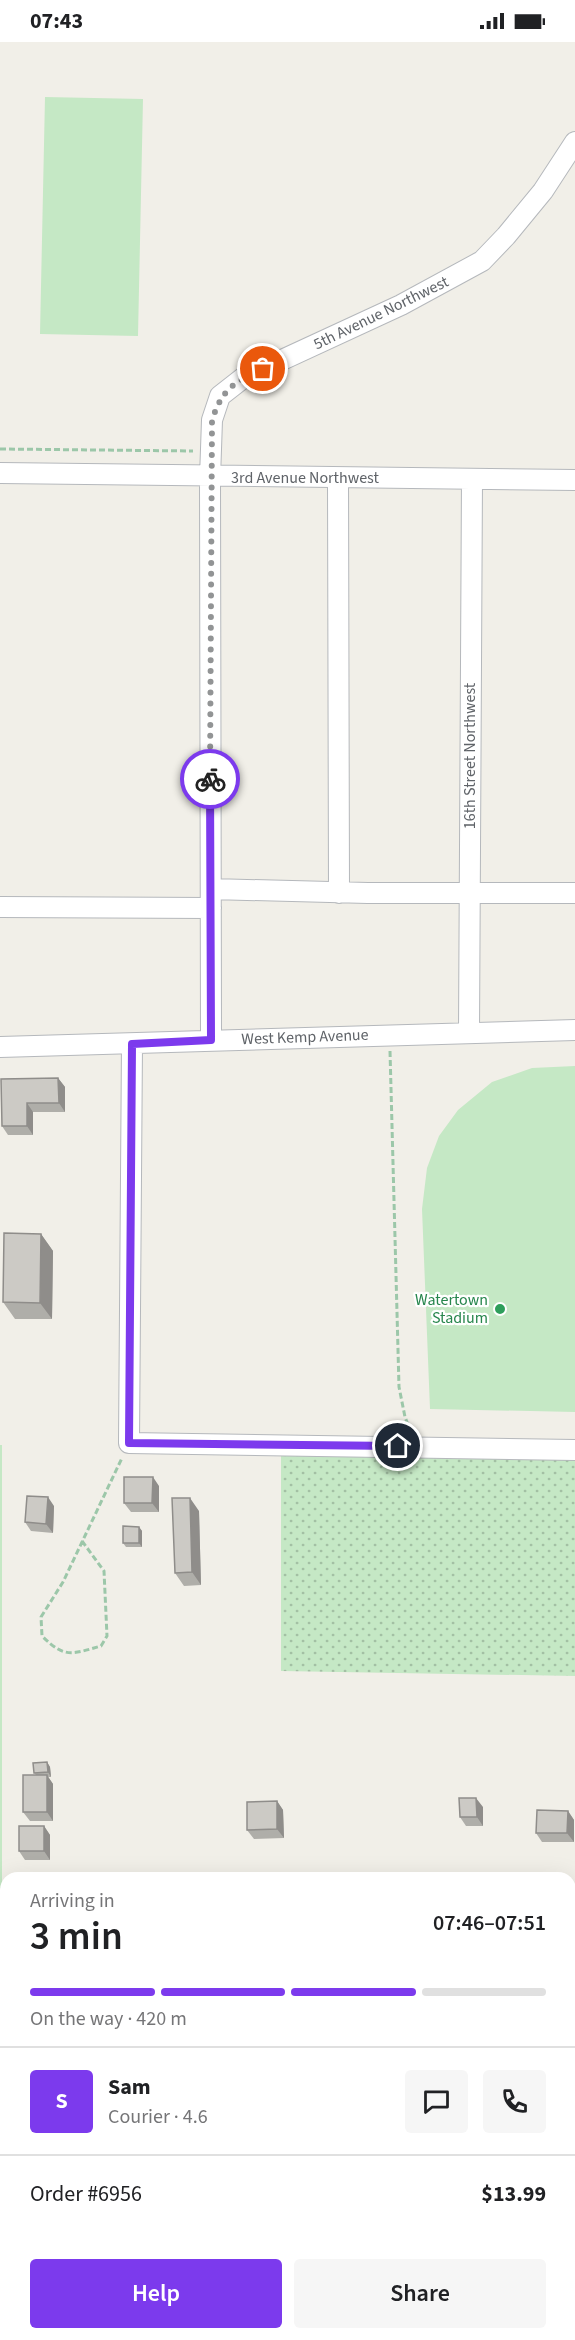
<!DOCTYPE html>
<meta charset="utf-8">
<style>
body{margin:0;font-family:"Source Sans 3",sans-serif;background:#f6f6f6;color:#202124;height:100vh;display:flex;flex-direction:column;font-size:22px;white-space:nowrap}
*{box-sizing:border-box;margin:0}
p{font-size:20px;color:#757577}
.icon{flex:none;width:33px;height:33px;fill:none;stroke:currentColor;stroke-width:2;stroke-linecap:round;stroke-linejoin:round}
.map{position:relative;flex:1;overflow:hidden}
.drawer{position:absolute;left:0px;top:1830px;width:576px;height:468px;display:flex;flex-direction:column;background:#fff;border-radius:18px 18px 0 0;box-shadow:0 6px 24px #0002}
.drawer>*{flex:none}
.pin{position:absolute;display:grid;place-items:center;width:51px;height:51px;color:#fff;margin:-26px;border:3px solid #fff;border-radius:50%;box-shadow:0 2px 6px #0007}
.courier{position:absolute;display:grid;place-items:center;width:60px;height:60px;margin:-30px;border:4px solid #7c3aed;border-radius:50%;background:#fff;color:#222;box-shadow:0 2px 8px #0007}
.overview em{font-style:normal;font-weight:600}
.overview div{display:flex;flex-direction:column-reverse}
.overview{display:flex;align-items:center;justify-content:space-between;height:102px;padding:0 30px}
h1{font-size:39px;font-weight:600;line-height:45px}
.bar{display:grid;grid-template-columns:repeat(4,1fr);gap:9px 6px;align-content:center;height:72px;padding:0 30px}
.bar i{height:8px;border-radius:4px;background:#e0e0e0}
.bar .current{background:#7c3aed}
.bar p{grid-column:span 4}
.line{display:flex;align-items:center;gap:15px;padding:0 30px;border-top:2px solid #e0e0e0}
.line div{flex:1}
.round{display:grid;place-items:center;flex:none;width:63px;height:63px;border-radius:6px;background:#f6f6f6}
.action{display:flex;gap:12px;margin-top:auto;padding:12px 30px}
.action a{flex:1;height:69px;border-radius:6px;background:#7c3aed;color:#fff;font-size:24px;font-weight:600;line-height:69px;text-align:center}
.action a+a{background:#f6f6f6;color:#202124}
.status{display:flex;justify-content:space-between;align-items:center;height:42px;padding:0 30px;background:#fff;direction:ltr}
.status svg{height:16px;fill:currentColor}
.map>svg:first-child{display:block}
.grass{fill:url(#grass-dots)}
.green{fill:#c5e8c5}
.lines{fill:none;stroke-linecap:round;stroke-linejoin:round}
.minor-casing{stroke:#b5b8bc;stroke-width:22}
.path{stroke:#9cc7a9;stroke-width:3;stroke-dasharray:6 3;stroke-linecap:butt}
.minor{stroke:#fff;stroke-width:20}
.wall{fill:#afaea9}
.shaded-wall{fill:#8f8d8a}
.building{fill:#cccac5;stroke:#8f8d8a;stroke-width:1.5}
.done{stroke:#929495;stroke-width:6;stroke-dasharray:0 10.8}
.route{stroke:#7c3aed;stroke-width:8}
.leisure-dot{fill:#2e9e5b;stroke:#fff;stroke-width:2}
.labels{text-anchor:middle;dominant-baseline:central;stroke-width:4.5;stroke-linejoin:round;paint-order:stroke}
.street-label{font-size:16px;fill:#5f6368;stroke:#fff}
.leisure-label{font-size:16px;fill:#27864d;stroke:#fff;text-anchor:end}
</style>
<div class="status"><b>07:43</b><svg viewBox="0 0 49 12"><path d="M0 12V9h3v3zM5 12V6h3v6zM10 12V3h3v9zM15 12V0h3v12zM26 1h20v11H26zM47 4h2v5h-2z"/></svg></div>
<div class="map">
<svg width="575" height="2298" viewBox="0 0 575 2298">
<defs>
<pattern id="grass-dots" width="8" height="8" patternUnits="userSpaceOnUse" patternTransform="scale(1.5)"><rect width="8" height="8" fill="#c5e8c5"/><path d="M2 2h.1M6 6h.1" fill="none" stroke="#a3c0a4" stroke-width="1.8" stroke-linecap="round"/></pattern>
</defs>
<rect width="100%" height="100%" fill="#f1efe8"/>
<path class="grass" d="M281,1413L575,1417V1634L281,1629Z"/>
<path class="green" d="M45,55L143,57L138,294L40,292Z
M575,1024V1370L430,1367L422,1167L427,1126L439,1094L458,1068L492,1040L532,1026Z
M0,1403H2V1846H0Z"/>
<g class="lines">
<defs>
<path id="minor" d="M0,431L575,438
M338,436L339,851
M211,847L368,851H575
M0,865L211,866
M469,990L472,437
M211,998L210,436L212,378L220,354L243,336L401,263L482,219L506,194L543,149L575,100
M132,1002L129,1401L575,1408
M0,1005L575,988
M0,1859H6
M570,1862H575"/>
</defs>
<use href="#minor" class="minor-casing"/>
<path class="path" d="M0,407L193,409
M390,1009L399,1345L405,1375L410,1388
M82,1499L104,1529L107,1594L101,1604C72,1612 65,1617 42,1594L41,1575L63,1540L122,1416"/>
<use href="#minor" class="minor"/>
</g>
<path class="wall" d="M58,1036L65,1045V1070H33V1093H8L2,1084L1,1037Z
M41,1192L53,1209L52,1277H15L3,1260Z
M159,1444V1470H131L124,1461Z
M54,1464L53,1491L31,1489L25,1480Z
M199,1469L201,1543L184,1544L175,1531Z
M139,1485L142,1489V1505H126L123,1501Z
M47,1720L50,1725L51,1735H48L53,1742V1779H30L23,1770L36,1733L34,1731Z
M277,1759L283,1768L284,1796L254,1797L247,1788Z
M483,1765V1784H466L460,1775Z
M568,1769L574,1778V1800H542L536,1791Z
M44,1784L50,1793V1818H25L19,1809Z
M570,1884H575V1947H570Z
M570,1965H575V2025H570Z"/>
<path class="shaded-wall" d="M58,1036L65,1045V1070L59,1061Z
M27,1061L33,1070V1093L27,1084Z
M41,1192L53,1209L52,1277L40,1261Z
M153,1435L159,1444V1470L152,1461Z
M48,1455L54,1464L53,1491L46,1482Z
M190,1456L199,1469L201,1543L192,1530Z
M139,1485L142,1489V1505L139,1501Z
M47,1720L50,1725L51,1735L48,1730Z
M47,1733L53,1742V1779L47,1770Z
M476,1756L483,1765V1784L477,1775Z
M277,1759L283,1768L284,1796L277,1787Z
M568,1769L574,1778V1800L567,1791Z
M44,1784L50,1793V1818L44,1809Z"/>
<path class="building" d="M58,1036L59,1061H27V1084H2L1,1037Z
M4,1191L41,1192L40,1261L3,1260Z
M124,1435H153L152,1461H124Z
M27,1454L48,1455L46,1482L25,1480Z
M172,1456H190L192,1530L175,1531Z
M123,1484L139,1485V1501H123Z
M47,1720L48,1730L34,1731L33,1721Z
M23,1733H47V1770H23Z
M459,1756H476L477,1775H460Z
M277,1759V1787L247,1788V1760Z
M537,1768L568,1769L567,1791H536Z
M19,1784H44V1809H19Z
M570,1884H575V1934H570Z
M570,1965H575V2012H570Z"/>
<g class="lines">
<path class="done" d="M210,737L212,378C223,346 233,341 263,327"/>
<path class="route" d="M210,737L211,998L132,1002L129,1401L398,1404"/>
</g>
<circle class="leisure-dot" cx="500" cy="1267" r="6"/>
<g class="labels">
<g class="street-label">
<text transform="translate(381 271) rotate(-26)">5th Avenue Northwest</text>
<text x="305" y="436">3rd Avenue Northwest</text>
<text transform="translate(470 714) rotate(-90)">16th Street Northwest</text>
<text transform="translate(305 995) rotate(-2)">West Kemp Avenue</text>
</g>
<g class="leisure-label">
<text x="488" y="1258">Watertown<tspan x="488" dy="18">Stadium</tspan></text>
</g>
</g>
</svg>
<div class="pin" style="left:263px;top:327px;background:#ea580c"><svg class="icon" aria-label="bag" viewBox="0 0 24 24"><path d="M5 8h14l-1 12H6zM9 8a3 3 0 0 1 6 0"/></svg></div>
<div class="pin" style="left:398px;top:1404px;background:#1f2937"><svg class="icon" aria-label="home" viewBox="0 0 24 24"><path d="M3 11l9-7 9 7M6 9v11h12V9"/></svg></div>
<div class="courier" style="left:210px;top:737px"><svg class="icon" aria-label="bike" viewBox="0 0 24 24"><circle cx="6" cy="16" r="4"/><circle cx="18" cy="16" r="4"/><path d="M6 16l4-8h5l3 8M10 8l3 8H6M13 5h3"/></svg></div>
<section class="drawer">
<div class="overview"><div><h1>3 min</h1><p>Arriving in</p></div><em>07:46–07:51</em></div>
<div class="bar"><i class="current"></i><i class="current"></i><i class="current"></i><i></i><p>On the way · 420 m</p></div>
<div class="line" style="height:108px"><b class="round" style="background:#7c3aed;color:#fff">S</b><div><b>Sam</b><p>Courier · 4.6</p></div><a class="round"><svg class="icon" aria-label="chat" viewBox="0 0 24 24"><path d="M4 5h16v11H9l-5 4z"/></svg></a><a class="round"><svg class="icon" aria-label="phone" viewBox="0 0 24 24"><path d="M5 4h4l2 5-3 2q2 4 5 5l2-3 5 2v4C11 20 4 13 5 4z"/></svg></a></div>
<div class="line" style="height:78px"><div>Order #6956</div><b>$13.99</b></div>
<div class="action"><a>Help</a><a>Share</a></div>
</section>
</div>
